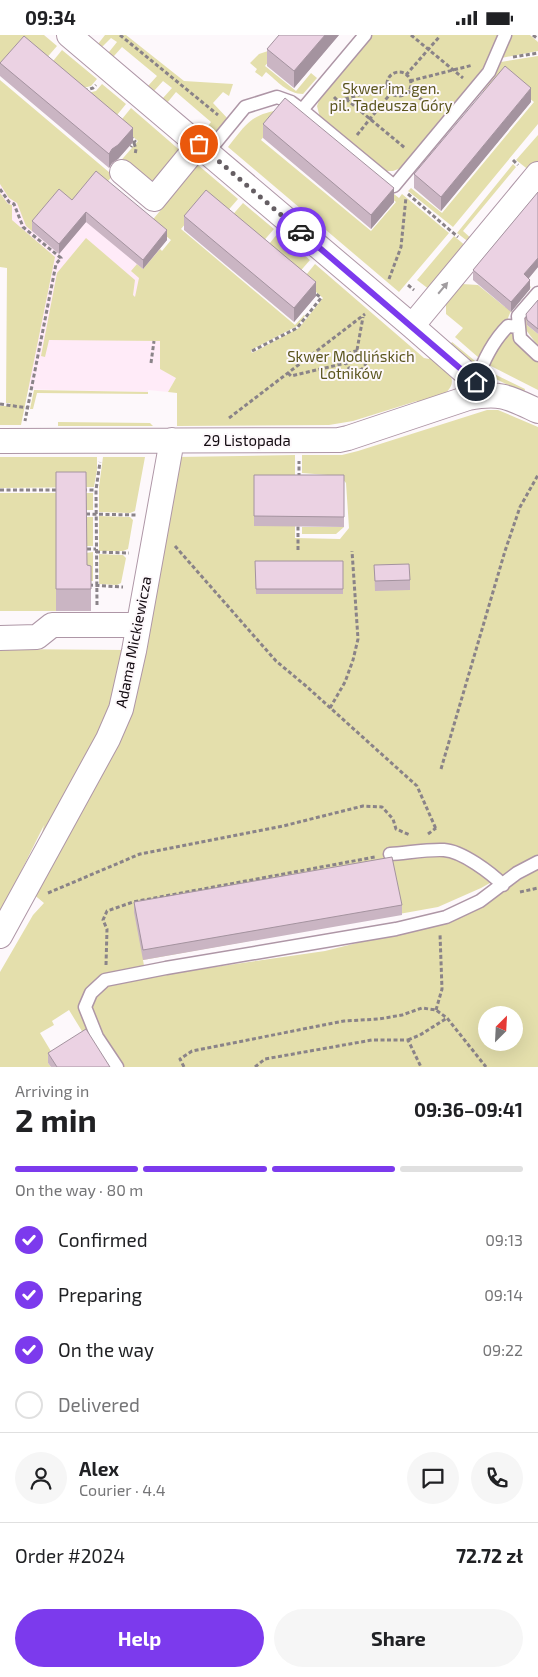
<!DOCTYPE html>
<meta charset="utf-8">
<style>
body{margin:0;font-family:"Exo 2",sans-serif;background:#f6f6f6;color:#202124;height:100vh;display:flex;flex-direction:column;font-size:19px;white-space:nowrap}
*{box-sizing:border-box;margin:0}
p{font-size:16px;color:#757577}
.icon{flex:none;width:28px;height:28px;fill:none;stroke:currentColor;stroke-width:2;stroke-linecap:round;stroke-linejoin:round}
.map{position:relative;height:1032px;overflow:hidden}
.side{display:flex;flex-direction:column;background:#fff;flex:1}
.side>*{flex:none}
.needle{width:32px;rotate:24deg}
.fabs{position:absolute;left:478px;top:971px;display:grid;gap:10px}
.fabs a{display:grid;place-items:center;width:45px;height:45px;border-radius:50%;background:#fff;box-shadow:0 5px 20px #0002;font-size:25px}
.pin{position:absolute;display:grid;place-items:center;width:42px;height:42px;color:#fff;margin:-21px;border:2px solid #fff;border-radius:50%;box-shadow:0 1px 5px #0007}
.courier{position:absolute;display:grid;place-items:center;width:50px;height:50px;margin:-25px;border:4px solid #7c3aed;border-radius:50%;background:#fff;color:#222;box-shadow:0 1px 6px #0007}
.head em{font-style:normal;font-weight:700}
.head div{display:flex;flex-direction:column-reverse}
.head{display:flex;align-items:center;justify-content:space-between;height:85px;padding:0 15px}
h1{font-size:32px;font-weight:700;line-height:38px}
.bar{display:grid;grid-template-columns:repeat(4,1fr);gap:8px 5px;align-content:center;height:60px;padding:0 15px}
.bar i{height:6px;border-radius:4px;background:#e0e0e0}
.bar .on{background:#7c3aed}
.bar p{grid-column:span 4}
.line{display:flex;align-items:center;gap:12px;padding:0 15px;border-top:1px solid #e0e0e0}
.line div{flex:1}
.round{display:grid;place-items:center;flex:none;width:52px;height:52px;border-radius:26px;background:#f6f6f6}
ol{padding:0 15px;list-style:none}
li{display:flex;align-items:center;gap:15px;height:55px}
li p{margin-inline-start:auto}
li .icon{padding:5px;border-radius:50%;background:#7c3aed;color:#fff;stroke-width:4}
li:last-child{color:#757577}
li i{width:28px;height:28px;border:2px solid #e0e0e0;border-radius:50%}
.button{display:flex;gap:10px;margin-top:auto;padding:10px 15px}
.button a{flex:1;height:58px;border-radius:30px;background:#7c3aed;color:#fff;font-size:20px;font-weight:700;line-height:58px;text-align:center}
.button a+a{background:#f6f6f6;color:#202124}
.status{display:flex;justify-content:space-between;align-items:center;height:35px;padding:0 25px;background:#fff;direction:ltr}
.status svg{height:14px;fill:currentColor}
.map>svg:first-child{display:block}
.built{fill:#ffebf8}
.green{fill:#e4dfac;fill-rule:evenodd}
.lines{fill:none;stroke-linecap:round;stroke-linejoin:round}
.service-casing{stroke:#ae96a6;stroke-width:15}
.minor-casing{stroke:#ae96a6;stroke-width:26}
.path{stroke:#8a8388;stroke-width:3;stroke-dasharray:4 2.5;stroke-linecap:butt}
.service{stroke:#fff;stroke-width:12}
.minor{stroke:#fff;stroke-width:24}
.wall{fill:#cab5c3}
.shaded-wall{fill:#a4939f}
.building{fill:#ebd2e3;stroke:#a4939f}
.oneway{fill:#a19da0}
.done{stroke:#655e63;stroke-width:5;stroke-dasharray:0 9}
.route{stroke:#7c3aed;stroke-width:6}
.labels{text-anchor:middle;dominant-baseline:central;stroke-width:4;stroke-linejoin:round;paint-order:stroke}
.park-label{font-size:15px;fill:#5b551e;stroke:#fdf8fb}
.street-label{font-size:15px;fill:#130b11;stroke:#fdf8fb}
</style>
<div class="status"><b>09:34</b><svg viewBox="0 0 49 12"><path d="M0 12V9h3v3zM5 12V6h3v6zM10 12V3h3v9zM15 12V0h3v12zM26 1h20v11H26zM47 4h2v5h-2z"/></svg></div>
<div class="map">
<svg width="538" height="1032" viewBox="0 0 538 1032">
<rect width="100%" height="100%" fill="#fdf8fb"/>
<path class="built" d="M0,100L167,205L160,214L221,264L168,357L148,355V357L10,354L12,170L0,169Z"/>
<path class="green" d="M0,0H44L57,11L44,26L24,10L0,38Z
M105,0H126L184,46L233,49L229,61L223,57L213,68L229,85C219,96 216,104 201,100L211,87L176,57L167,68L163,66V63L172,53L163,46L154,56H151L148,51L157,41L122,12L114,21H110L109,17L117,7L111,3L103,11L100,12L98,9Z
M291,0L265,31L296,56L311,38L317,43L303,59C288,59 277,46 266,37L262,42L255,37L257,34L250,28L259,19L271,15Z
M372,0H500L487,30L401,133L393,136H384L320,83L317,71L320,63Z
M510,0H530L538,7V16L501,23Z
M62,15L97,44L91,51L80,54L49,31Z
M538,21V89L453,192L408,156L411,153L442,178L534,67L503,42L488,60L483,56L495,41L501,27Z
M0,45L110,138L138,106L118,89L131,73L183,118L156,145H149L125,126L103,152L32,196L26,191L17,168L9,163L0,149Z
M102,49L126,69L113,85L83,59L96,56Z
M285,74L261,105L371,196L396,167L377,152L380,148L399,163L402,159L449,198L399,257L228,112C248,87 251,79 285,74Z
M538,100V127L530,136L516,125Z
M513,129L516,132L463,196L473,205L470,208L457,198Z
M198,130L238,164L224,180L205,165L181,194L295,290L304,280L305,281L297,291L251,315L252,318L299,293L323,263L302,245L315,229L424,323L429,324L430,319C436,325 446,332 450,339C460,359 428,366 416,371L417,366L353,386L329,390L177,391V358L168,357L176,343L160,334V306L49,305L45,322L41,321L57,238L86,203L135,245L133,260L135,262L139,243L131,236L137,229L143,234L160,214L162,216L171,205L150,188Z
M0,158L8,169L12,170V185L55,222L21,390H0V371H10V368H6L7,233L0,232Z
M243,168L274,194L260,210L229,184Z
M278,198L310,225L297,240L265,214Z
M454,201L467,212L430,255L417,245Z
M525,247L531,252L510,278L506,288L499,292L479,323L455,302L463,293L446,279V269L462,249L478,250L505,272Z
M536,266L538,277L527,290L538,299V311C520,286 518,291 536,266Z
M511,297L514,298L538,325V355L487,329L507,301Z
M452,307L486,335L525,354L524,358L486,339L450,310Z
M34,355L148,357V359L37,358L33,374H30Z
M487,375H498L538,392V821L481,853L438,872L143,925L146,942L325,916L449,885L489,864L538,834V1032H104L69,975L52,986L54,990L40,998L55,1023L48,1028L51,1032H0V937L33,880L44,868L32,858L128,685L178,422L295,420V444L254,491H295V503L340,504L349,493L346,448L340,441L302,438V420H342L358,416ZM486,980H514V1008H486Z
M58,387L150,388L153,391H58Z
M0,422H97V435L94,452L0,453Z
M103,422H145L135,476L130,478L99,477V452Z
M0,458H93V475H86L56,460V576H0Z
M99,481L130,482L133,485L128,514L123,516H99Z
M86,482H93V511H86Z
M302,492H344L336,499H302Z
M93,517V546H87L86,518Z
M99,519L123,520L126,523L121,548L117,550L99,549Z
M0,614L129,615L114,683L40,806L44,790L0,879Z"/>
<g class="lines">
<defs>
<path id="service" d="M302,75L394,151L489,37L505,0
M208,117L245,72L277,62L291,67L302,75L365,0
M538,258L518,281L520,303L538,320
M476,347C483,326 492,307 508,291L519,292
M390,819C406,818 429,814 444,815C462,816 491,838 503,850
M117,1032L97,1002L85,972L91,958L105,945L166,933L396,894L446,882L480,866L517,838L538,827"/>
<path id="minor" d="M69,0L412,291L476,347L488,360
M122,137L154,164L199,109
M412,291L538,139
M0,406L339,405L348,403L468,363C501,357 508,362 538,376
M0,603L37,602L52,590H138
M0,901L108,704L121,674L134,616L172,405"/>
</defs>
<use href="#service" class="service-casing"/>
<use href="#minor" class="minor-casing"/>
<path class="path" d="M120,0L218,80
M411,0L463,43
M533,0L538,4
M513,22L538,18
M387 49a12 12 0 1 1 24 0a12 12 0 1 1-24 0Z
M406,40L440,1
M410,46L473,30
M84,56L93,53L96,50
M408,56L437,74
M334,62L338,66L387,52
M346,64L405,113
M357,100L391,58
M130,101L135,106L131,112
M134,108L136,114L135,120
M513,125L518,130
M0,154L9,167L14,169L23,192L61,223L56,229L25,386
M408,159L458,202
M389,244L401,212L406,162
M408,250L414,255
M357,315L363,282
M252,316L297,293L321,263L314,257
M346 326a10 10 0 1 1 20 0a10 10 0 1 1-20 0Z
M151,328L154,306
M288,338L291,341L346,328
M0,369L28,373
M229,383L365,279
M299,442V426
M0,455H59
M83,455H96
M86,479L137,480
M175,511L276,626L306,651L417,751L436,794
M87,514H96
M298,515V491
M96,517L129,518
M89,550L123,552
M97,570L96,455L100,427
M330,673L345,647L353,625L358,604L352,516
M441,734L505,516L520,472L538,440
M428,799L436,793
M520,857L538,853
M48,858L140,819L283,791L363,771L382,772L393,784L396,794L410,800
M106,930L107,894L103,885L107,876L133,867L375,822
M436,975L442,954L440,899
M408,1005L420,1000L447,983
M184,1032L180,1024L192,1016L344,986L379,984L402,980L422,973L436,975L447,983L486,1032
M255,1032L265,1024L372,1005H408L421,1032"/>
<use href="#service" class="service"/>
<use href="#minor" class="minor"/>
</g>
<path class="wall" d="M339,0L294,53L267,31V14Z
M0,28L133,107L118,124L112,128L109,133L0,41Z
M531,67L441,176L414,153V139Z
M263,89L394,167L371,194L263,103Z
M538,157V232L529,243L530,254L511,277L473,245V235Z
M72,165L167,205L143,234L86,187L59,219L32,196V186Z
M184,181L316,261L294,287L184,195Z
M538,265V299L527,290L526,284V279Z
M56,437L87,530L91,531V576H56Z
M254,440H344V492L254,491Z
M255,526H343V559H256Z
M374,530L410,545V555L375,556Z
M134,867L402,870V880L143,925L134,877Z
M48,1018L110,1032H51L48,1028Z"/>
<path class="shaded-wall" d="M325,0H339L294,53V36Z
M531,53V67L441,176V162Z
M133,93V107L118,124L112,128L109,133V119L112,114Z
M394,153V167L371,194V180Z
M86,177V187L59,219V209Z
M167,195V205L143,234V225Z
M538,223V232L524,249V239Z
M530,245V254L511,277V267Z
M316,247V261L294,287V273Z"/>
<path class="building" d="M279,0H325L294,36L267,14Z
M24,1L133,93L118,110L112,114L109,119L0,28Z
M505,31L531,53L441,162L414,139Z
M285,63L394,153L371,180L263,89Z
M96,136L167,195L143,225L86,177L59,209L32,186L59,154L72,165Z
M206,155L316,247L294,273L184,181Z
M538,157V223L524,239L530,245L511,267L473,235Z
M538,265V294L527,285L526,279Z
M56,437H86L87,530L91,531V554H56Z
M254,440H344V482L254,481Z
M255,526H343V554H256Z
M409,529L410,545L375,546L374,530Z
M392,822L402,870L143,915L134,867Z
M86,994L110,1032H57L48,1018Z"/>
<defs><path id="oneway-solid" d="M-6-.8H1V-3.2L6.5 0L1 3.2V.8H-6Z" transform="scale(1.25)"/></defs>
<use class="oneway" href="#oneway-solid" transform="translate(443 253) rotate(-50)"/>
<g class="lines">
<path class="done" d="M199,109L301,197"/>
<path class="route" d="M301,197L476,347"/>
</g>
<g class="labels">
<g class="park-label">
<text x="391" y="53">Skwer im. gen.<tspan x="391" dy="17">pil. Tadeusza Góry</tspan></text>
<text x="351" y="321">Skwer Modlińskich<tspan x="351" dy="17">Lotników</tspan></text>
</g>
<g class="street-label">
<text x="247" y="405">29 Listopada</text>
<text transform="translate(133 607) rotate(-79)">Adama Mickiewicza</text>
</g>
</g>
</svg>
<div class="fabs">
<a><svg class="needle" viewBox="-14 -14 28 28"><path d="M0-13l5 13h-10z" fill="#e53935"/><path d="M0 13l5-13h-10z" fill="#757577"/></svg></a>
</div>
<div class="pin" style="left:199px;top:109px;background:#ea580c"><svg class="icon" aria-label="bag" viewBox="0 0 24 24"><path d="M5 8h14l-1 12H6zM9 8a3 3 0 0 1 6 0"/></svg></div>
<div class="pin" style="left:476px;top:347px;background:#1f2937"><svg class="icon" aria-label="home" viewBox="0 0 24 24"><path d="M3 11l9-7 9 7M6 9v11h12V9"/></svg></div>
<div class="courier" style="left:301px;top:197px"><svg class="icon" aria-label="car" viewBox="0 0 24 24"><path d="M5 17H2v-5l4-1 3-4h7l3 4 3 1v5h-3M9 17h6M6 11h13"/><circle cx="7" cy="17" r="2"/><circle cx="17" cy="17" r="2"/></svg></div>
</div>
<section class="side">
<div class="head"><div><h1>2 min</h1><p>Arriving in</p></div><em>09:36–09:41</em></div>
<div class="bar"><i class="on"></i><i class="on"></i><i class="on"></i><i></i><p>On the way · 80 m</p></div>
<ol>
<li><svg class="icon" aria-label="check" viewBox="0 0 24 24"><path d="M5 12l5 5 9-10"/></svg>Confirmed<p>09:13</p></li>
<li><svg class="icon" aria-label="check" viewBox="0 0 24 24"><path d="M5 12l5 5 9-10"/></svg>Preparing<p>09:14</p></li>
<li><svg class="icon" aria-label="check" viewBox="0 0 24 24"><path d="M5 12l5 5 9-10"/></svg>On the way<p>09:22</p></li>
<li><i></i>Delivered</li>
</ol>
<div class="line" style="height:90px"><a class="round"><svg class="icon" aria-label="person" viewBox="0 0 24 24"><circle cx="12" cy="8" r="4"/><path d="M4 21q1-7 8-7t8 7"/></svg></a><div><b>Alex</b><p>Courier · 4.4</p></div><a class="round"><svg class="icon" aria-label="chat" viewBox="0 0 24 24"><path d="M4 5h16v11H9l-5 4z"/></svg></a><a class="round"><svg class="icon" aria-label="phone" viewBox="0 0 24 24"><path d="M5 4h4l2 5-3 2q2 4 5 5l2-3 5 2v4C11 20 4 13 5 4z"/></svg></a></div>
<div class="line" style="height:65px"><div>Order #2024</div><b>72.72 zł</b></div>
<div class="button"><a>Help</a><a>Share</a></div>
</section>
